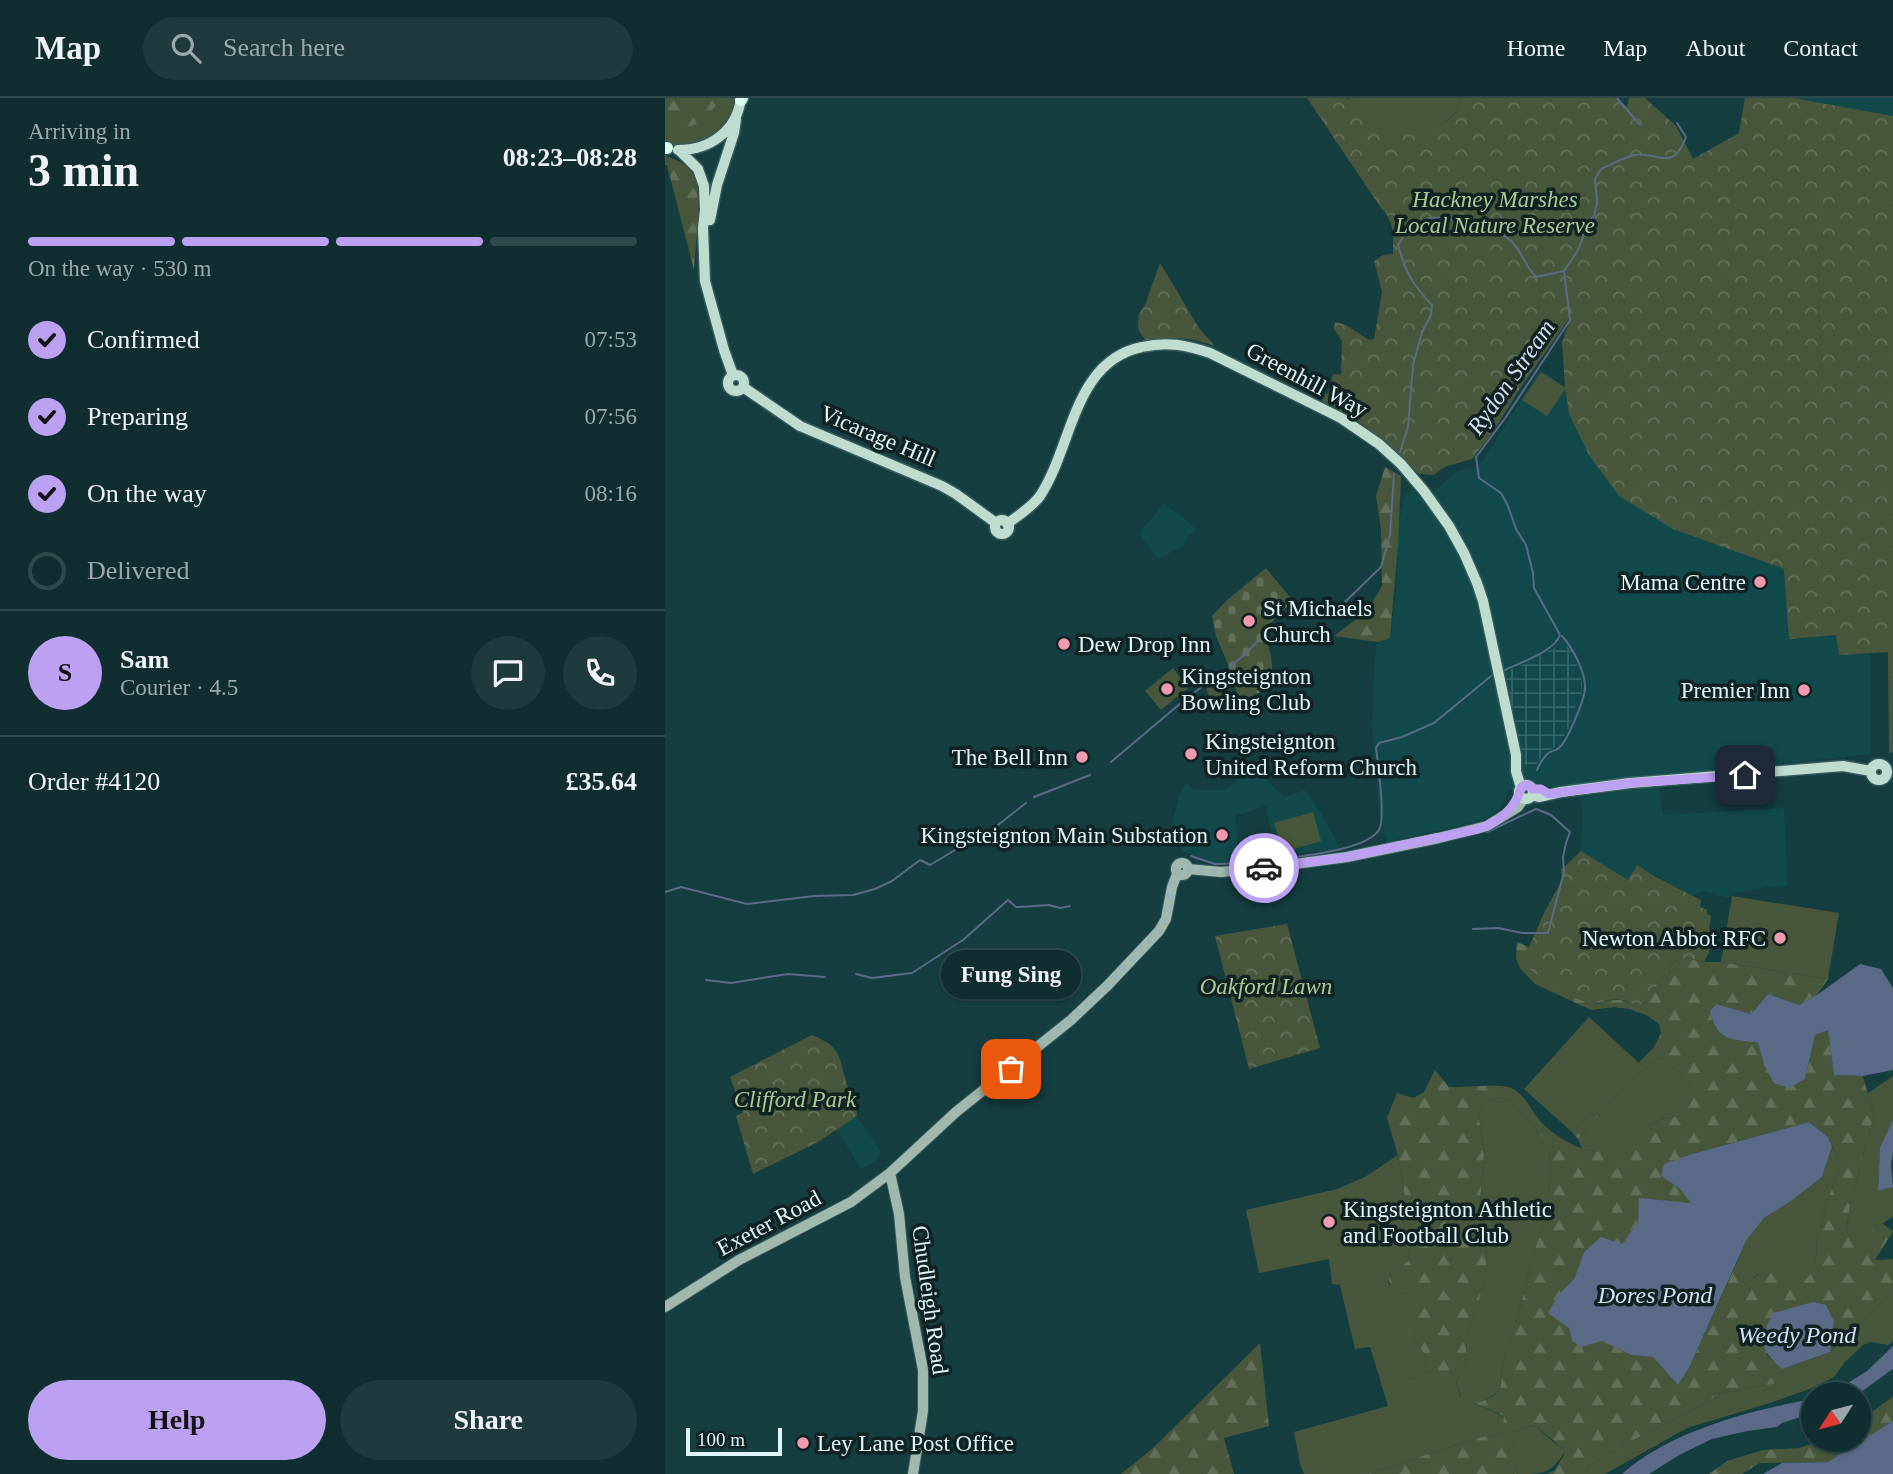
<!DOCTYPE html>
<meta charset="utf-8">
<style>
body{margin:0;font-family:Georgia,serif;background:#1e3a3c;color:#f1f3f6;height:100vh;display:flex;flex-direction:column;font-size:26px;white-space:nowrap}
*{box-sizing:border-box;margin:0}
p{font-size:23px;color:#9ca8ab}
.icon{flex:none;width:38px;height:38px;fill:none;stroke:currentColor;stroke-width:2;stroke-linecap:round;stroke-linejoin:round}
.map{position:relative;flex:1;overflow:hidden}
.details{display:flex;flex-direction:column;background:#102e30;width:665px}
.details>*{flex:none}
.needle{width:46px;rotate:234deg}
.buttons{position:absolute;left:1136px;top:1284px;display:grid;gap:14px}
.buttons a{display:grid;place-items:center;width:70px;height:70px;border-radius:50%;background:#102e30;box-shadow:0 2px 5px #0004,0 0 0 2px #304a4c;font-size:35px}
.scale{position:absolute;left:21px;bottom:18px;width:96px;box-sizing:border-box;padding-left:7px;border:4px solid #e0f6f6;border-top:0;font-size:19px;line-height:24px;white-space:nowrap;color:#e0f6f6;-webkit-text-stroke:5px #122;paint-order:stroke}
.pin{position:absolute;display:grid;place-items:center;width:60px;height:60px;color:#fff;margin:-30px;border-radius:14px;box-shadow:0 4px 10px #0006}
.courier{position:absolute;display:grid;place-items:center;width:70px;height:70px;margin:-35px;border:5px solid #bca0f2;border-radius:50%;background:#fff;color:#222;box-shadow:0 2px 9px #0007}
.bubble{position:absolute;height:49px;border-radius:24px;background:#102e30;box-shadow:0 2px 5px #0004,0 0 0 2px #304a4c;font-size:23px;font-weight:700;line-height:49px;text-align:center}
.summary em{font-style:normal;font-weight:700}
.summary div{display:flex;flex-direction:column-reverse}
.summary{display:flex;align-items:center;justify-content:space-between;height:119px;padding:0 28px}
h1{font-size:46px;font-weight:700;line-height:52px}
.bar{display:grid;grid-template-columns:repeat(4,1fr);gap:10px 7px;align-content:center;height:84px;padding:0 28px}
.bar i{height:9px;border-radius:5px;background:#304a4c}
.bar .active{background:#bca0f2}
.bar p{grid-column:span 4}
.line{display:flex;align-items:center;gap:18px;padding:0 28px;border-top:2px solid #304a4c}
.line div{flex:1}
.round{display:grid;place-items:center;flex:none;width:74px;height:74px;border-radius:37px;background:#1e3a3c}
ol{padding:0 28px;list-style:none}
li{display:flex;align-items:center;gap:21px;height:77px}
li p{margin-inline-start:auto}
li .icon{padding:7px;border-radius:50%;background:#bca0f2;color:#111;stroke-width:4}
li:last-child{color:#9ca8ab}
li i{width:38px;height:38px;border:4px solid #304a4c;border-radius:50%}
.action{display:flex;gap:14px;margin-top:auto;padding:14px 28px}
.action a{flex:1;height:80px;border-radius:42px;background:#bca0f2;color:#111;font-size:28px;font-weight:700;line-height:80px;text-align:center}
.action a+a{background:#1e3a3c;color:#f1f3f6}
header{display:flex;align-items:center;gap:42px;box-sizing:border-box;height:98px;padding:0 35px;background:#102e30;border-bottom:2px solid #304a4c}
header strong{font-size:33px}
nav{display:flex;gap:38px;margin-inline-start:auto;font-size:24px}
.search{width:490px;height:63px;background:#1e3a3c;display:flex;align-items:center;gap:18px;box-sizing:border-box;padding:0 24px;border-radius:38px;color:#9ca8ab;font-size:26px}
main{display:flex;flex:1;min-height:0}
.map>svg:first-child{display:block}
.built{fill:#124a4b}
.industrial{fill:url(#industrial-grid)}
.grass{fill:#48573c}
.forest{fill:url(#forest-firs);fill-rule:evenodd}
.cemetery{fill:url(#cemetery-stones)}
.park{fill:url(#park-crowns)}
.water{fill:#5b6a87}
.lines{fill:none;stroke-linecap:round;stroke-linejoin:round}
.stream{stroke:#5b6a87;stroke-width:2}
.secondary-casing{stroke:#355b5d;stroke-width:12}
.primary-casing{stroke:#355b5d;stroke-width:13}
.highway-casing{stroke:#355b5d;stroke-width:15}
.secondary{stroke:#a1b9ad;stroke-width:10}
.primary{stroke:#beddce;stroke-width:10}
.highway{stroke:#d8feec;stroke-width:12}
.done{stroke:#99b6b6;stroke-width:7;stroke-dasharray:0 12.6}
.route{stroke:#bca0f2;stroke-width:9}
.poi-dot{fill:#f29ab0;stroke:#122;stroke-width:2.5}
.labels{text-anchor:middle;dominant-baseline:central;stroke-width:7;stroke-linejoin:round;paint-order:stroke}
.park-label{font-size:23px;font-style:italic;fill:#adca94;stroke:#122}
.street-label{font-size:23px;fill:#e0f6f6;stroke:#122}
.poi-label{font-size:23px;fill:#e0f6f6;stroke:#122;text-anchor:start}
.water-label{font-size:24px;font-style:italic;fill:#d4dff5;stroke:#122}
</style>
<header>
<strong>Map</strong>
<div class="search"><svg class="icon" aria-label="search" viewBox="0 0 24 24"><circle cx="10" cy="10" r="6"/><path d="M15 15l6 6"/></svg>Search here</div>
<nav><a>Home</a><a>Map</a><a>About</a><a>Contact</a></nav>
</header>
<main>
<section class="details">
<div class="summary"><div><h1>3 min</h1><p>Arriving in</p></div><em>08:23–08:28</em></div>
<div class="bar"><i class="active"></i><i class="active"></i><i class="active"></i><i></i><p>On the way · 530 m</p></div>
<ol>
<li><svg class="icon" aria-label="check" viewBox="0 0 24 24"><path d="M5 12l5 5 9-10"/></svg>Confirmed<p>07:53</p></li>
<li><svg class="icon" aria-label="check" viewBox="0 0 24 24"><path d="M5 12l5 5 9-10"/></svg>Preparing<p>07:56</p></li>
<li><svg class="icon" aria-label="check" viewBox="0 0 24 24"><path d="M5 12l5 5 9-10"/></svg>On the way<p>08:16</p></li>
<li><i></i>Delivered</li>
</ol>
<div class="line" style="height:126px"><b class="round" style="background:#bca0f2;color:#111">S</b><div><b>Sam</b><p>Courier · 4.5</p></div><a class="round"><svg class="icon" aria-label="chat" viewBox="0 0 24 24"><path d="M4 5h16v11H9l-5 4z"/></svg></a><a class="round"><svg class="icon" aria-label="phone" viewBox="0 0 24 24"><path d="M5 4h4l2 5-3 2q2 4 5 5l2-3 5 2v4C11 20 4 13 5 4z"/></svg></a></div>
<div class="line" style="height:91px"><div>Order #4120</div><b>£35.64</b></div>
<div class="action"><a>Help</a><a>Share</a></div>
</section>
<div class="map">
<svg width="1228" height="1376" viewBox="0 0 1228 1376">
<defs>
<pattern id="industrial-grid" width="8" height="8" patternUnits="userSpaceOnUse" patternTransform="scale(1.75)"><rect width="8" height="8" fill="#124a4b"/><path d="M0 4h8M4 0v8" fill="none" stroke="#346566"/></pattern>
<pattern id="forest-firs" width="22" height="20" patternUnits="userSpaceOnUse" patternTransform="scale(1.75)"><rect width="22" height="20" fill="#48573c"/><path d="M5 1l3.5 6h-7zM16 11l3.5 6h-7z" fill="#627059"/></pattern>
<pattern id="cemetery-stones" width="16" height="16" patternUnits="userSpaceOnUse" patternTransform="scale(1.75)"><rect width="16" height="16" fill="#48573c"/><path d="M2 7V4a2 2 0 0 1 4 0v3zM10 15v-3a2 2 0 0 1 4 0v3z" fill="#627059"/></pattern>
<pattern id="park-crowns" width="20" height="18" patternUnits="userSpaceOnUse" patternTransform="scale(1.75)"><rect width="20" height="18" fill="#48573c"/><path d="M2 6a3 3 0 1 1 6 0M12 15a3 3 0 1 1 6 0" fill="none" stroke="#627059"/></pattern>
</defs>
<rect width="100%" height="100%" fill="#153e40"/>
<path class="built" d="M1128,0H1228V18Z
M875,272L900,289L904,316L1008,431L1119,471L1172,537L1174,557L1206,555V656L980,680L844,693L835,710L820,721L722,744L714,709L707,626L711,546L725,540L732,489L733,428L740,396L747,391L759,403L791,374L806,371L817,364Z
M499,406L517,418L531,431L520,441V447L493,461L474,435Z
M588,670L620,699L640,692L658,719L676,753H651L616,758L604,726L601,708L570,718L574,766L549,765L518,753L510,732L509,719L515,695L522,684L529,692H560Z
M994,688L998,717L1119,710L1122,788L1103,789L1068,795L1062,800L1038,793L1027,797L972,767L963,782L916,753L918,718L916,699Z
M192,1018L216,1054L211,1063L196,1071L172,1031Z"/>
<path class="industrial" d="M897,541L907,554L911,562L917,585L916,599L909,611L903,631L899,633L900,638L895,645L879,656L865,675L858,663L840,574L870,562L869,560L888,551L894,547Z"/>
<path class="grass" d="M0,0H71C64,33 34,56 0,45Z
M683,0H797C793,14 785,21 774,29C738,52 709,21 683,0Z
M876,274L901,290L882,318L857,302Z
M508,570L523,590L496,612L480,593Z
M648,714L656,743L618,754L609,725Z
M1067,798L1174,815L1163,881L1056,864Z
M924,919L974,965L907,1034L859,991Z
M995,959C1017,978 1045,994 1012,1019C977,1018 971,1050 945,1054C936,1055 926,1053 917,1051L913,1041L965,982Z
M1228,978V1022L1215,1049L1213,1093L1228,1089V1119L1203,1134H1181L1186,1102L1209,1018L1203,995Z
M837,999L846,1003L879,1041L884,1051L886,1070L883,1114L873,1140L849,1232L837,1269L836,1288L829,1297L815,1304H806L840,1319L849,1334L869,1327L900,1354C884,1376 881,1376 851,1376C852,1352 857,1349 835,1335L813,1340L702,1376H639L635,1366L629,1334L723,1308L705,1249L690,1251L675,1187L667,1186L664,1161L594,1175L581,1112L672,1091L700,1079L733,1057L746,1137L743,1163L723,1179L724,1187L747,1193L756,1203L747,1239L758,1254L763,1266L742,1282L766,1274L796,1300L791,1284L800,1266L803,1229L814,1204L821,1169L822,1140L809,1125L815,1104L819,1056L814,1019L820,1003Z
M1167,1048L1174,1061V1071L1162,1103L1152,1142L1151,1160L1146,1175L1137,1186L1126,1179L1118,1170L1093,1176L1080,1188L1068,1173L1081,1143L1099,1120L1126,1103L1157,1079Z
M1228,1193V1243L1223,1247L1206,1244L1199,1246L1180,1264L1169,1279L1147,1290L1105,1305L1022,1330L940,1376H921L923,1369L956,1348L1021,1316L1056,1295L1112,1285L1117,1271L1165,1254Z"/>
<path class="forest" d="M8,0H58L35,25L6,34L0,32V6Z
M0,58C11,61 22,66 28,76C38,92 30,151 29,172L2,67H0Z
M720,369L736,378L733,448L725,540L713,544L669,538L702,513L717,488L716,431L711,398Z
M852,844L864,849V870L931,906C948,901 955,899 971,908L980,905L1009,863L1021,860L1039,864H1056L1163,881L1152,897L1134,907L1103,896L1086,916L1051,906L1045,913C1052,944 1066,941 1093,945L1099,967L1140,981L1150,937L1163,931L1169,977L1198,978L1209,1018L1186,1102L1181,1133L1203,1134L1217,1125L1228,1133L1210,1162L1228,1161V1193L1165,1254L1169,1224L1101,1256L1117,1271L1113,1285L1056,1295L1021,1316L956,1348L923,1369L921,1376H882L890,1372L900,1355L889,1343L869,1327L849,1334L838,1327L839,1318L804,1303L815,1304L829,1298L836,1288L837,1269L849,1232L873,1140L883,1114L886,1070L884,1051L879,1041L846,1003L837,999L820,1003L814,1019L819,1056L815,1104L809,1125L822,1140L821,1169L814,1204L803,1229L800,1266L791,1284L796,1302L766,1274L739,1283L763,1266L758,1254L747,1239L737,1217L755,1203L747,1193H727L723,1179L743,1163L746,1137L733,1057L722,1020L732,995L748,1000L759,994L770,972L784,989C798,989 833,986 843,989C860,994 865,1012 876,1024C886,1035 911,1051 926,1053C965,1060 974,1018 1012,1019C1045,994 1017,978 995,959L965,982L913,1041L907,1034L989,949L996,935L994,926L981,917L964,911L949,909L926,912L870,886L855,870L851,861ZM1144,1024L1163,1039L1174,1061V1071L1162,1103L1152,1142L1151,1160L1146,1175L1137,1186C1130,1182 1125,1175 1119,1171C1107,1162 1089,1180 1080,1188L1068,1173L1024,1270L1013,1287L988,1259L966,1257L937,1242L907,1243L895,1195L909,1181L919,1154L957,1146L973,1124L1006,1104L1027,1105L1014,1090L996,1078L1000,1066L1027,1056Z
M595,1245L604,1328L559,1340L569,1376H456L487,1351Z
M1228,1299V1323L1163,1364L1095,1365L1077,1376H1044L1062,1363L1098,1352L1134,1350L1159,1342H1194V1323Z
M835,1335C857,1349 852,1352 851,1376H702L813,1340Z"/>
<path class="cemetery" d="M601,470L628,503L598,532C606,556 612,571 601,595V592L597,591L594,595L589,596L588,607L581,616L577,612L563,566L551,538L547,518L561,503Z
M559,574L570,606L550,613L540,587Z"/>
<path class="park" d="M642,0C654,0 669,0 681,0C687,1 694,9 699,13C721,31 745,47 773,29C785,22 793,14 797,0H951L962,9L964,0H980L1011,28L1028,61L1074,35L1080,0H1128L1228,18V654L1224,655L1223,554L1174,557L1171,537L1124,541L1119,471L1008,431L954,398L924,357L904,316L900,289L897,245L906,218L856,289L826,337L807,361L779,369L769,377L754,376L702,330L690,321L657,303L659,296H663L668,276L676,277L677,243L669,231L670,224L681,227L704,242L709,241L717,194L709,163L718,157L728,156C728,137 730,124 716,110Z
M495,165L534,230L550,248C523,239 509,238 481,243L474,233L473,226L474,216L480,207Z
M916,753L963,782L972,767L991,779L1036,802L1035,809L1042,812V816L1046,818L1044,832L1048,835L1044,854L1039,864L1021,860L1009,863L980,905L971,908C962,903 955,900 945,902C939,903 934,906 928,905C908,903 878,883 864,870V849L879,815L897,782L896,772Z
M622,826L655,950L584,971L550,838Z
M147,937C173,948 174,955 180,980C184,995 191,1001 192,1018L153,1044L88,1076L71,1018L78,1015L65,979Z"/>
<path class="water" d="M1195,866L1216,871L1228,890V972L1198,978L1169,977L1163,932L1150,937L1140,981L1124,990L1109,985L1099,967L1093,945C1066,941 1052,944 1045,913L1051,906L1086,916L1103,896L1134,907L1152,897Z
M1228,1022V1055L1226,1066L1228,1089L1213,1093L1215,1049Z
M1144,1024L1163,1039L1167,1048L1157,1079L1126,1103L1099,1120L1081,1143L1024,1270L1013,1287L988,1259L966,1257L937,1243L916,1249L907,1243L904,1230L883,1215L895,1195L909,1181L919,1154L936,1139L957,1146L973,1124L974,1100L1026,1105L1014,1090L996,1078L999,1066L1027,1056Z
M1148,1204L1161,1207L1169,1224L1165,1254L1117,1271C1094,1250 1094,1243 1108,1215Z
M1228,1248V1271L1225,1273L1192,1297H1164L1202,1273Z
M1148,1301V1315L1117,1325L1112,1329L1082,1333L1047,1341L1016,1356L984,1376H957C1005,1333 1086,1312 1148,1301Z
M1228,1323V1376H1098L1117,1365L1163,1364Z"/>
<g class="lines">
<path class="stream" d="M952,0L975,27
M735,354L743,329L748,267L757,234L766,217L767,207C747,186 741,175 733,147C748,121 765,114 794,124C801,126 807,131 814,133C823,135 834,134 841,139C855,148 859,167 871,179L899,173
M679,505L716,469L725,437L729,376
M564,569L579,557L594,542
M840,572C856,564 889,554 895,537L869,490L868,475L861,447L851,431L843,408L836,395L814,380L811,359L841,319L905,222L899,173L912,154L918,139L921,126L929,118L932,105L930,81L936,71C947,66 958,60 969,57C991,52 1007,77 1021,39L1012,25
M446,664L523,599L559,573
M872,672C875,665 879,658 885,654C891,651 890,654 895,649C903,641 921,599 920,588C920,573 907,549 897,538
M369,699L425,677
M626,757L632,759C651,756 702,750 714,732C721,721 713,666 711,650L714,645L737,639L769,625L826,578
M526,758L550,766L591,765
M0,794L16,789L82,806L149,798L188,797L210,791L227,783L255,762L265,767L305,743L324,734L361,705
M808,831L833,830L857,835H883L899,774L898,759L901,745L905,734L886,717L871,711L822,734
M191,876L207,880L247,875L298,842L343,802L351,809H355L384,807L395,810L405,808
M41,882L66,885L123,876L160,879"/>
<defs>
<path id="secondary" d="M511 771a6 6 0 1 1 12 0a6 6 0 1 1-12 0Z
M523,771L556,774L615,768L682,759L774,740L822,728L853,709L859,700
M225,1075L234,1116L240,1179L258,1272V1313L248,1376
M0,1209L74,1162L186,1104L225,1075L291,1014L406,922L443,887L494,833L501,821L507,789L512,776"/>
<path id="primary" d="M13,52C45,52 72,33 76,0
M14,52L33,71L39,88L40,112L38,130L40,183L59,252L68,277
M45,122L52,87L69,35L71,21
M63 285a8 8 0 1 1 16 0a8 8 0 1 1-16 0Z
M78,289L135,328L277,388L291,396L331,425
M330 429a7 7 0 1 1 14 0a7 7 0 1 1-14 0Z
M342,426C354,417 367,409 375,398C408,348 408,263 477,249C502,243 521,247 545,255L676,320L714,346L736,366L759,393L784,428L799,455L812,485L818,503L851,657V673L856,690
M1206 674a8 8 0 1 1 16 0a8 8 0 1 1-16 0Z
M854 694a7 7 0 1 1 14 0a7 7 0 1 1-14 0Z
M867,697L874,699L896,694L965,685L1178,668L1206,673"/>
<path id="highway" d="M76,2L77,0
M0,50H2"/>
</defs>
<use href="#secondary" class="secondary-casing"/>
<use href="#primary" class="primary-casing"/>
<use href="#highway" class="highway-casing"/>
<use href="#secondary" class="secondary"/>
<use href="#primary" class="primary"/>
<use href="#highway" class="highway"/>
</g>
<g class="lines">
<path class="done" d="M346,971L422,907L494,833L501,821L507,789L512,776H520L523,771L556,774L599,770"/>
<path class="route" d="M599,770L682,759L813,731C834,724 850,711 856,690L859,687L865,688L867,691H876L884,696L965,685L1080,677"/>
</g>
<g class="poi-dot">
<circle cx="1095" cy="484" r="7"/>
<circle cx="584" cy="523" r="7"/>
<circle cx="399" cy="546" r="7"/>
<circle cx="502" cy="591" r="7"/>
<circle cx="1139" cy="592" r="7"/>
<circle cx="526" cy="656" r="7"/>
<circle cx="417" cy="659" r="7"/>
<circle cx="557" cy="737" r="7"/>
<circle cx="1115" cy="840" r="7"/>
<circle cx="664" cy="1124" r="7"/>
<circle cx="138" cy="1345" r="7"/>
</g>
<g class="labels">
<g class="park-label">
<text x="830" y="101">Hackney Marshes<tspan x="830" dy="26">Local Nature Reserve</tspan></text>
<text x="601" y="888">Oakford Lawn</text>
<text x="130" y="1001">Clifford Park</text>
</g>
<g class="street-label">
<text transform="translate(642 282) rotate(28)">Greenhill Way</text>
<text transform="translate(213 338) rotate(23)">Vicarage Hill</text>
<text transform="translate(104 1125) rotate(-28)">Exeter Road</text>
<text transform="translate(265 1202) rotate(82)">Chudleigh Road</text>
</g>
<g class="poi-label">
<text x="1081" y="484" text-anchor="end">Mama Centre</text>
<text x="598" y="510">St Michaels<tspan x="598" dy="26">Church</tspan></text>
<text x="413" y="546">Dew Drop Inn</text>
<text x="516" y="578">Kingsteignton<tspan x="516" dy="26">Bowling Club</tspan></text>
<text x="1125" y="592" text-anchor="end">Premier Inn</text>
<text x="540" y="643">Kingsteignton<tspan x="540" dy="26">United Reform Church</tspan></text>
<text x="403" y="659" text-anchor="end">The Bell Inn</text>
<text x="543" y="737" text-anchor="end">Kingsteignton Main Substation</text>
<text x="1101" y="840" text-anchor="end">Newton Abbot RFC</text>
<text x="678" y="1111">Kingsteignton Athletic<tspan x="678" dy="26">and Football Club</tspan></text>
<text x="152" y="1345">Ley Lane Post Office</text>
</g>
<g class="water-label">
<text transform="translate(846 279) rotate(-55)">Rydon Stream</text>
<text x="990" y="1197">Dores Pond</text>
<text x="1132" y="1237">Weedy Pond</text>
</g>
</g>
</svg>
<div class="buttons">
<a><svg class="needle" viewBox="-14 -14 28 28"><path d="M0-13l5 13h-10z" fill="#e53935"/><path d="M0 13l5-13h-10z" fill="#9ca8ab"/></svg></a>
</div>
<div class="scale">100 m</div>
<div class="pin" style="left:346px;top:971px;background:#ea580c"><svg class="icon" aria-label="bag" viewBox="0 0 24 24"><path d="M5 8h14l-1 12H6zM9 8a3 3 0 0 1 6 0"/></svg></div>
<div class="pin" style="left:1080px;top:677px;background:#1f2937"><svg class="icon" aria-label="home" viewBox="0 0 24 24"><path d="M3 11l9-7 9 7M6 9v11h12V9"/></svg></div>
<div class="courier" style="left:599px;top:770px"><svg class="icon" aria-label="car" viewBox="0 0 24 24"><path d="M5 17H2v-5l4-1 3-4h7l3 4 3 1v5h-3M9 17h6M6 11h13"/><circle cx="7" cy="17" r="2"/><circle cx="17" cy="17" r="2"/></svg></div>
<div class="bubble" style="left:276px;top:852px;width:140px">Fung Sing</div>
</div>
</main>
